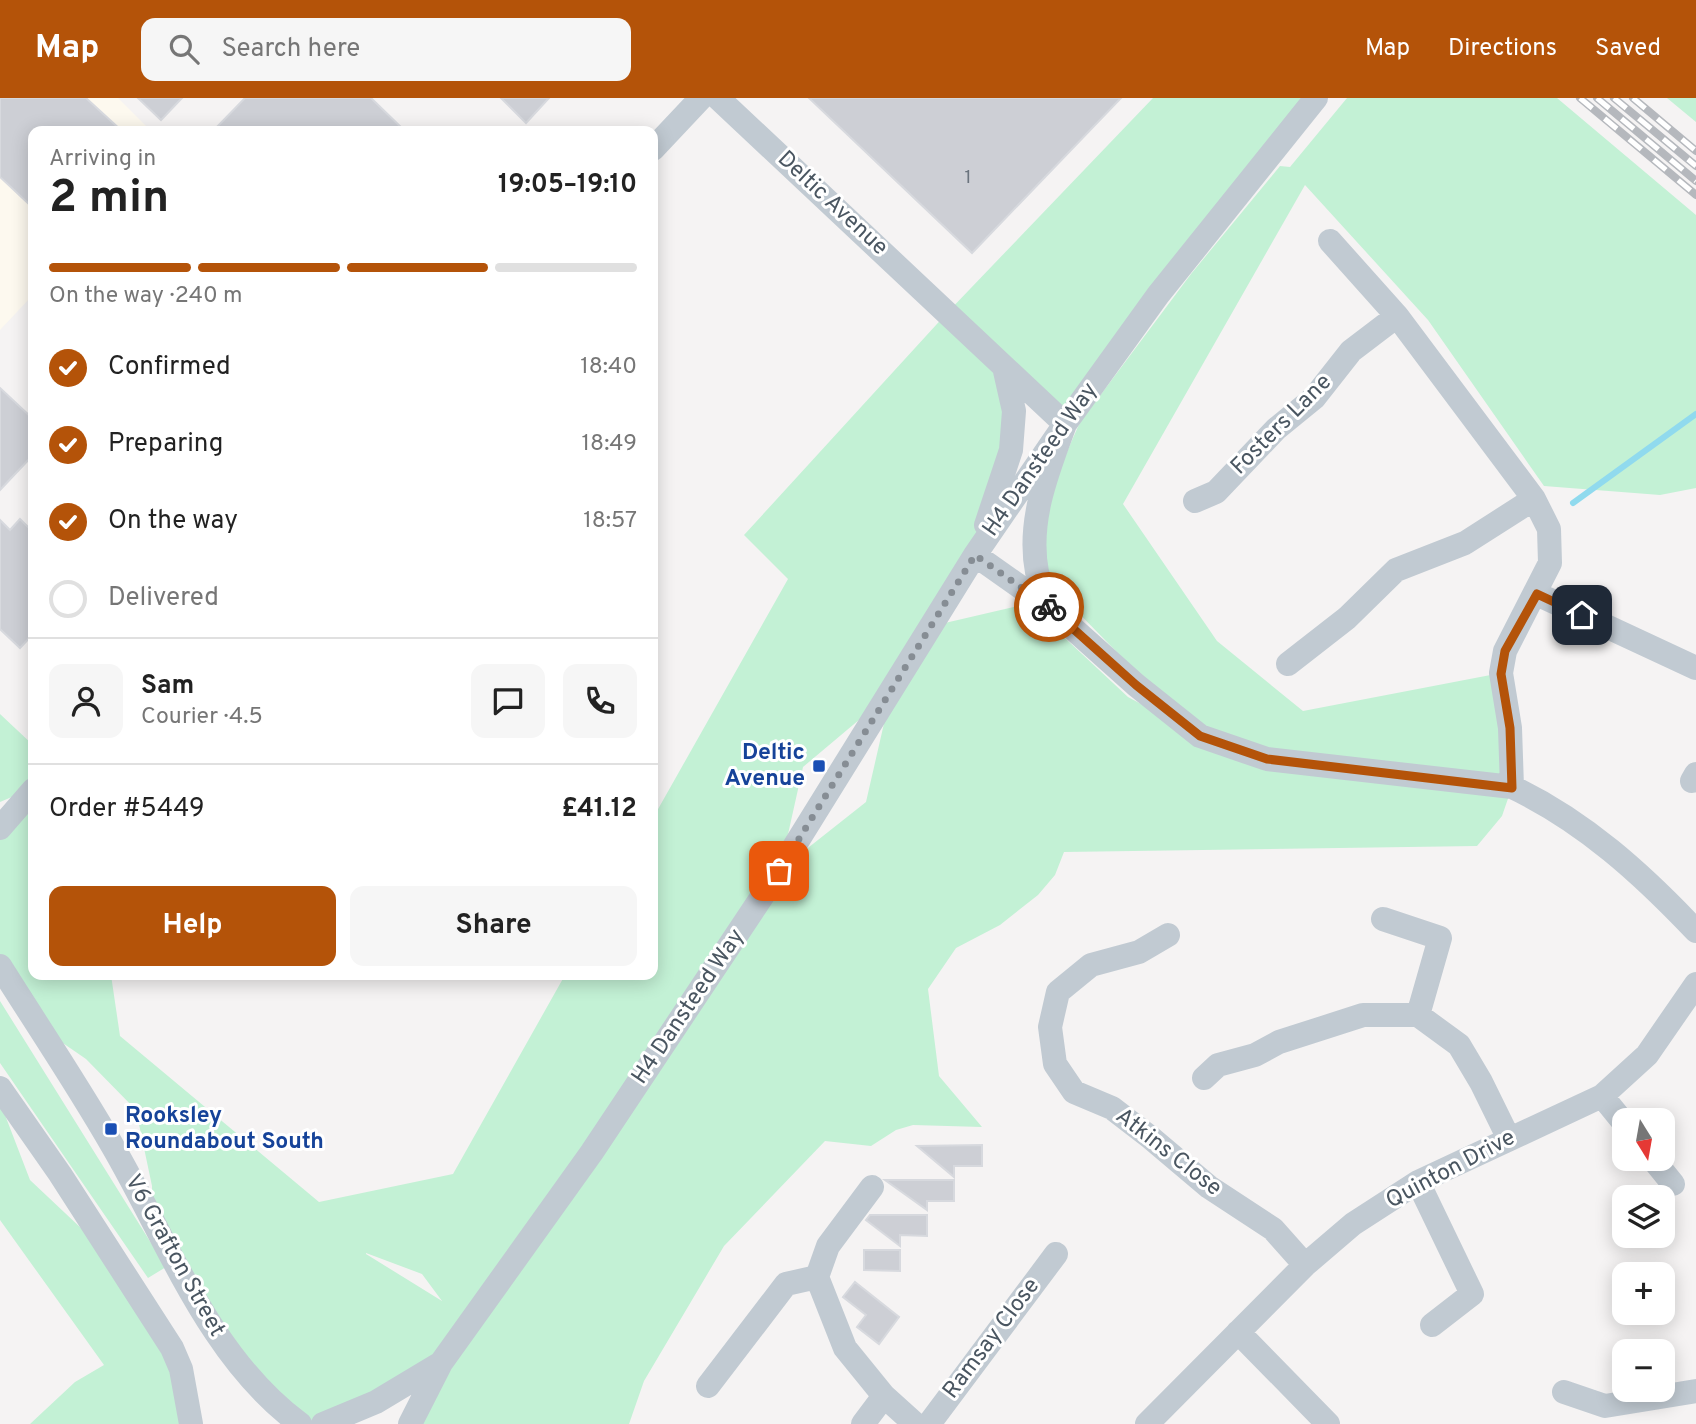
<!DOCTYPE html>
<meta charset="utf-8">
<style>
body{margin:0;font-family:Overpass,sans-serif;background:#f6f6f6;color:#222;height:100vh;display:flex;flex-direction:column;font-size:26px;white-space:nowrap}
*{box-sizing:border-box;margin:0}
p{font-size:23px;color:#767676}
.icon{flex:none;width:38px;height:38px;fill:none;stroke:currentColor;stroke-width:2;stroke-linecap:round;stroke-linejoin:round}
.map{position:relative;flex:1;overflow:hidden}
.sheet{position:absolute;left:28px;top:28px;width:630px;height:854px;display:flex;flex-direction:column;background:#fff;border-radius:14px;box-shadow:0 4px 18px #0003}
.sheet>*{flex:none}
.needle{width:46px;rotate:169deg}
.buttons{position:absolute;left:1612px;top:1010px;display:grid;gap:14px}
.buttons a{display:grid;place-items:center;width:63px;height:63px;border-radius:14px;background:#fff;box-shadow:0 4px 18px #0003;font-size:35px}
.pin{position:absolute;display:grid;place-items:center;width:60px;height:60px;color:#fff;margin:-30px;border-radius:14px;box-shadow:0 4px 10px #0006}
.courier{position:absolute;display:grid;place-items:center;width:70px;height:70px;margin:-35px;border:5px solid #b45309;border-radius:50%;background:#fff;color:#222;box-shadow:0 2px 9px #0007}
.overview em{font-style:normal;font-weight:700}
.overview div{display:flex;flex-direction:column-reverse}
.overview{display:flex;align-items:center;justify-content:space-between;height:119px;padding:0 21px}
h1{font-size:46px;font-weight:700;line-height:52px}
.bar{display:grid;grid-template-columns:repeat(4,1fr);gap:10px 7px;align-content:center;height:84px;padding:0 21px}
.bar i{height:9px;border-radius:5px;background:#e0e0e0}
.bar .active{background:#b45309}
.bar p{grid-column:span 4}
.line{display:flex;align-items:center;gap:18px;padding:0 21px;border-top:2px solid #e0e0e0}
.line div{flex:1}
.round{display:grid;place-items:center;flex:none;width:74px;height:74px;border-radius:14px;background:#f6f6f6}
ol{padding:0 21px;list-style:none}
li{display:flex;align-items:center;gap:21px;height:77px}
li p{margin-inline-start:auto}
li .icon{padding:7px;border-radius:50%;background:#b45309;color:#fff;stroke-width:4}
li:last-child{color:#767676}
li i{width:38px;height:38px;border:4px solid #e0e0e0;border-radius:50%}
.primary-button{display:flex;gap:14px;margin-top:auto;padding:14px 21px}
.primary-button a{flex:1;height:80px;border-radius:14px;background:#b45309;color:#fff;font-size:28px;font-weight:700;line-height:80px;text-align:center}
.primary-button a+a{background:#f6f6f6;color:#222}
header{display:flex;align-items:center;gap:42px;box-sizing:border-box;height:98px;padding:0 35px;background:#b45309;color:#fff}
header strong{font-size:33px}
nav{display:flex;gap:38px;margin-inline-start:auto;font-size:24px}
.search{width:490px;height:63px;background:#f6f6f6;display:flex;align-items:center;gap:18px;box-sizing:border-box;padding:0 24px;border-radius:14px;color:#767676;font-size:26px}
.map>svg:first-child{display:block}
.commercial{fill:#fdf9ef}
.green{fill:#c3f1d5;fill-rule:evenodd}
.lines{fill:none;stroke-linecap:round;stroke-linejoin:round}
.stream{stroke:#90daee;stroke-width:6}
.building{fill:#cdcfd5;stroke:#d7d9de;stroke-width:2}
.minor{stroke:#c1cad2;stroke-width:24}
.rail-casing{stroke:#b5b8bd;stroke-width:8}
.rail{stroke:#fff;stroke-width:5;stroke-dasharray:16;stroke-linecap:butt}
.done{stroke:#868d94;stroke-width:7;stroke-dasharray:0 12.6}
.route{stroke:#b45309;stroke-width:9}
.transit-dot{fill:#1a4fb4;stroke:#fff;stroke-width:2.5}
.labels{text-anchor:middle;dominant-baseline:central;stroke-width:6;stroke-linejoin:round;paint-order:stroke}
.number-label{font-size:19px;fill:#6b747e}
.street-label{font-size:23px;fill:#4a5661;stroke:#fff}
.transit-label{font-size:23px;font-weight:bold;fill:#164399;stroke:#fff;text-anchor:end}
</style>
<header>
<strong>Map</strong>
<div class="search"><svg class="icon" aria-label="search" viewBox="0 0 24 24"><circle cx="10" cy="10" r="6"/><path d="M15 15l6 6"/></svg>Search here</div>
<nav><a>Map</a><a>Directions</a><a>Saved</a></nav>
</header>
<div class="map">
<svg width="1696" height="1326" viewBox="0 0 1696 1326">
<rect width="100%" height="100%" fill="#f5f3f3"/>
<path class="commercial" d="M0,0H118L151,33H33V197L0,232Z"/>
<path class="green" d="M1153,0H1316L1065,326L1006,274L1014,313L975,457L932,528L1018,508L1052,528L1128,599L1197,636L1058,494C1050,480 1040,460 1040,443C1040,421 1070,343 1081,323L1191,176L1280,68L1290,69L1347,0H1557L1696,117V390L1660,397L1544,388L1428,222L1305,87L1123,406L1217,543L1303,613L1501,575L1512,689L1502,718L1477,748L1064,754L1055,777L1038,797L1000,827L956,850L928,891L939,978L982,1029L913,1027L896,1032L871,1048L825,1043L724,1148L644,1283L629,1326H410L440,1266L376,1304L300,1326L275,1307L152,1123V1088L136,1012L86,961L38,928L0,868V730L33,692V877H111L120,938L319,1104L453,1076L565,877H653V720L788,481L744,437L947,215ZM891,595L866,704L780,772L803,669ZM366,1155L422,1176L442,1203L366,1156Z
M1667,0H1696V24Z
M0,616L33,647V690L0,704Z
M0,903L166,1169L148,1180L0,965Z
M0,1004L30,1082L117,1164L172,1250L191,1326H30L75,1284L104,1267L0,1122Z"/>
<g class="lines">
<path class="stream" d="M1573,405L1696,316"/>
</g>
<path class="building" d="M0,0H86L122,33H33V110L0,79Z
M138,0H182L161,22Z
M245,0H371L405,33H213Z
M501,0H549L526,25Z
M809,0H1121L972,155Z
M0,290L33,321V357L0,392Z
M20,421L33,434V536L20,550L0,531V422L10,432Z
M982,1047V1068H954V1079L917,1048Z
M885,1082H954V1103H927V1112Z
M870,1117H927V1138L900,1137V1148L866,1122Z
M864,1152H900V1173L864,1172Z
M855,1184L899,1219L879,1246L857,1229L866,1217L843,1199Z"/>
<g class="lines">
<path class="minor" d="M718,0L1065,326C1048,372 1027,423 1037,474C1040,486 1046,498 1050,510
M653,51L701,0
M1330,143L1397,218L1534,401L1549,431L1550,465L1505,553L1501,575L1510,630L1512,689
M1195,403L1216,394L1276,331L1314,300L1351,253L1397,218
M986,427L1011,352L1014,313L1005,273
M975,457L1050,510L1136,587L1200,638L1267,661L1512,689C1584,723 1642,776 1696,833
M1537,496L1696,570
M1288,566L1347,520L1396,472L1465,445L1534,401
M1692,683L1696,676
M0,730L33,692
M1383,821L1440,840L1418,917
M1168,837L1139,854L1091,867L1058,894L1050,929L1055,966L1074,994L1112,1010L1151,1040L1209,1089L1273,1131L1305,1167
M0,868C37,927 77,986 112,1047C168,1143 209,1259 300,1326
M1204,980L1218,967L1255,957L1279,944L1363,917H1418L1459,947L1481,984L1509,1041
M0,990L60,1076L172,1250L181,1271L191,1326
M1602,998L1624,1025
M1652,1060L1673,1086
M1418,1084L1472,1196L1432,1227
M817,1179L845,1250L884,1298L915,1326
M1238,1234L1328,1326
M708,1288L786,1186L817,1179L828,1148L872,1089
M1564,1294L1605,1308L1696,1293
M323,1326L376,1304L441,1265
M410,1326L441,1265L592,1054L779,773L975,457L1065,326L1158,197L1316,0
M863,1326L884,1298
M929,1326L1056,1156
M1147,1326L1305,1167L1353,1126L1418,1084L1602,998L1647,957L1696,886"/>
<defs>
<path id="rail" d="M1580,0L1696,97
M1597,0L1696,83
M1614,0L1696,68
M1633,0L1696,53"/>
</defs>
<use href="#rail" class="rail-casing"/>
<use href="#rail" class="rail"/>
</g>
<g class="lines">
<path class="done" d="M779,773L975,457L1049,509"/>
<path class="route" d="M1049,509L1136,587L1200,638L1267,661L1512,690L1510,630L1501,576L1505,553L1537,496L1582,517"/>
</g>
<g class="transit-dot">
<rect x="812" y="661" width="14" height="14" rx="3.5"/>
<rect x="104" y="1024" width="14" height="14" rx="3.5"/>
</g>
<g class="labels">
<g class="number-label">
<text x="968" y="80">1</text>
</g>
<g class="street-label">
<text transform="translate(832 106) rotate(43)">Deltic Avenue</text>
<text transform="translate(1282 327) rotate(-45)">Fosters Lane</text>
<text transform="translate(1041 362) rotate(-55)">H4 Dansteed Way</text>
<text transform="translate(689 909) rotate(-56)">H4 Dansteed Way</text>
<text transform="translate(1168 1055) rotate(38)">Atkins Close</text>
<text transform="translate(1451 1072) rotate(-28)">Quinton Drive</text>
<text transform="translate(174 1158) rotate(61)">V6 Grafton Street</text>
<text transform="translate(992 1241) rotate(-53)">Ramsay Close</text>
</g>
<g class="transit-label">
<text x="805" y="655">Deltic<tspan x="805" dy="26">Avenue</tspan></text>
<text x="125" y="1018" text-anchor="start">Rooksley<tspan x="125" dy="26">Roundabout South</tspan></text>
</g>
</g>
</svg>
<div class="buttons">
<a><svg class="needle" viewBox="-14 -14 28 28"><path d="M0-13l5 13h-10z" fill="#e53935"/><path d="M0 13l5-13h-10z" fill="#767676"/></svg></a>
<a><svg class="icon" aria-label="layers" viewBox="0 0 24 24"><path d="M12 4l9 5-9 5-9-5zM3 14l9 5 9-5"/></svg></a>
<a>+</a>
<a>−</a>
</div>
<div class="pin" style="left:779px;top:773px;background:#ea580c"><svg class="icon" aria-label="bag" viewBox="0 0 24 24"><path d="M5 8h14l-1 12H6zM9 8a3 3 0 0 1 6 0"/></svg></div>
<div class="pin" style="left:1582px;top:517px;background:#1f2937"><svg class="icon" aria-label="home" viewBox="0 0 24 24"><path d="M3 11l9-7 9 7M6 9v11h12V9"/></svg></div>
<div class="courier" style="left:1049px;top:509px"><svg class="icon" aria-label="bike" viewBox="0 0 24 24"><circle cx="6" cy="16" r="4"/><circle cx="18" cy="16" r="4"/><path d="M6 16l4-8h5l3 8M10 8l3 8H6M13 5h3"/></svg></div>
<section class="sheet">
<div class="overview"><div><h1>2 min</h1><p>Arriving in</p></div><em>19:05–19:10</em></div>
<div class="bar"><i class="active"></i><i class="active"></i><i class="active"></i><i></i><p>On the way · 240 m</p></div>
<ol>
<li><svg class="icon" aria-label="check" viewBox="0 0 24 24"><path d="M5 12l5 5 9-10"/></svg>Confirmed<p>18:40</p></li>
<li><svg class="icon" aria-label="check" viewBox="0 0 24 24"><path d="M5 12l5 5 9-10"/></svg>Preparing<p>18:49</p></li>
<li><svg class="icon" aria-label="check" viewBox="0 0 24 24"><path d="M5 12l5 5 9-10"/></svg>On the way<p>18:57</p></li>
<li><i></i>Delivered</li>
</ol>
<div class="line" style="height:126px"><a class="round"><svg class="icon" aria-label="person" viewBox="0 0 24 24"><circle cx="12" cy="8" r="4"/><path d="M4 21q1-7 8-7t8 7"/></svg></a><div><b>Sam</b><p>Courier · 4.5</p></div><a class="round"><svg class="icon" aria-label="chat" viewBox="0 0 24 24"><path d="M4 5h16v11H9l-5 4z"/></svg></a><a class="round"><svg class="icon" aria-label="phone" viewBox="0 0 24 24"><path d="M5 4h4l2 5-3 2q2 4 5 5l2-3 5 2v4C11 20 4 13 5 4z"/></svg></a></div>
<div class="line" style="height:91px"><div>Order #5449</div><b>£41.12</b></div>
<div class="primary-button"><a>Help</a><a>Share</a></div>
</section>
</div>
